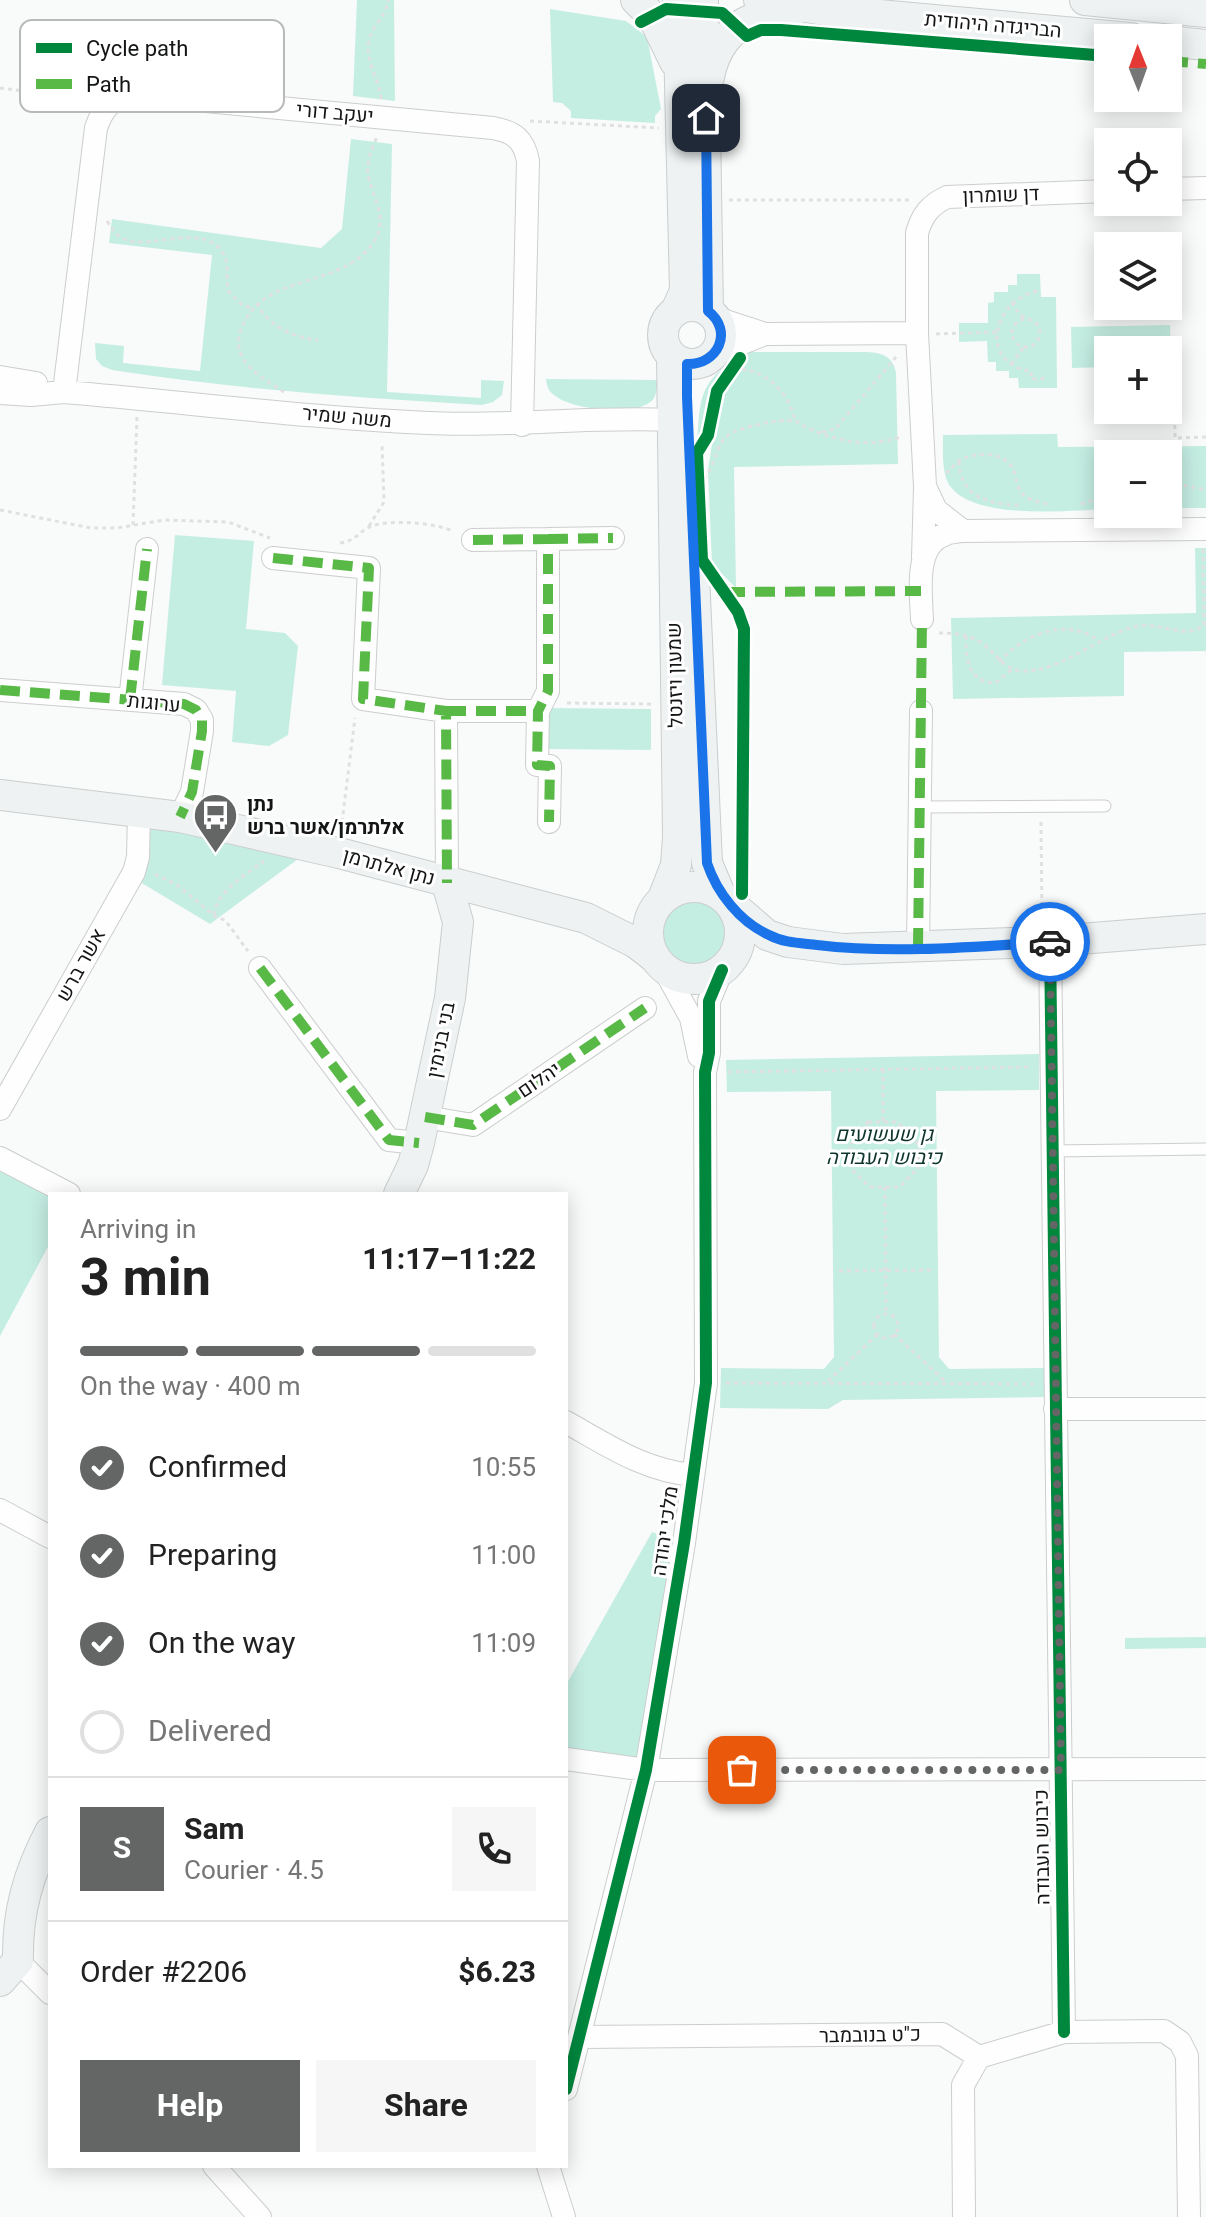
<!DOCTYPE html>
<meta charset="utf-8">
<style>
body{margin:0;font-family:Georgia,Heebo,serif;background:#f6f6f6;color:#222;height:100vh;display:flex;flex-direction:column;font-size:30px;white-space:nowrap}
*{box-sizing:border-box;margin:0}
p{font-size:26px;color:#767676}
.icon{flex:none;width:44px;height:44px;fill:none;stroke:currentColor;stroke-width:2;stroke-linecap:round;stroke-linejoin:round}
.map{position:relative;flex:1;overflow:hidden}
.drawer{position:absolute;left:48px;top:1192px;width:520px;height:976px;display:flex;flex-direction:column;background:#fff;border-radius:0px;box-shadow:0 4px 20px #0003}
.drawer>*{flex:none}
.needle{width:52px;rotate:359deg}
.tools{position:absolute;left:1094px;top:24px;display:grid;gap:16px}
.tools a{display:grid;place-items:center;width:88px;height:88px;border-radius:0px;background:#fff;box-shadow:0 4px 20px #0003;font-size:40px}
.pin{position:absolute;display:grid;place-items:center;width:68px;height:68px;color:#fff;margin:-34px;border-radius:16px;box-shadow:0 4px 12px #0006}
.courier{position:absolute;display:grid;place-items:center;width:80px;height:80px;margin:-40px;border:6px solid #1a73e8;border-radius:50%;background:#fff;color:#222;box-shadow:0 2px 10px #0007}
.summary em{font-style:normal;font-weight:700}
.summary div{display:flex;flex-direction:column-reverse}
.summary{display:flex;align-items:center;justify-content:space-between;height:136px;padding:0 32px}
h1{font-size:52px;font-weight:700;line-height:60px}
.bar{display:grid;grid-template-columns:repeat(4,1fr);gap:12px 8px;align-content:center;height:96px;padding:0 32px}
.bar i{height:10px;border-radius:6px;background:#e0e0e0}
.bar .selected{background:#646565}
.bar p{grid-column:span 4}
.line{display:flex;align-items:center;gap:20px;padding:0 32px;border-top:2px solid #e0e0e0}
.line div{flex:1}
.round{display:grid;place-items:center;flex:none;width:84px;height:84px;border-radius:0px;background:#f6f6f6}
ol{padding:0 32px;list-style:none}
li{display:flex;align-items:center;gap:24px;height:88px}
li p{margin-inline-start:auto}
li .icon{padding:8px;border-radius:50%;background:#646565;color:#fff;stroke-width:4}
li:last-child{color:#767676}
li i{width:44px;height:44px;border:4px solid #e0e0e0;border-radius:50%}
.button{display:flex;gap:16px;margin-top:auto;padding:16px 32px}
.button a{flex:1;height:92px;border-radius:0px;background:#646565;color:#fff;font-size:32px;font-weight:700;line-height:92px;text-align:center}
.button a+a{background:#f6f6f6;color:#222}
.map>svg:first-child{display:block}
.green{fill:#c5eee3}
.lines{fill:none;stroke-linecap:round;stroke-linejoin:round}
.lane-casing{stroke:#cccdcd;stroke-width:13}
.street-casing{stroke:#cccdcd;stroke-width:24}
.secondary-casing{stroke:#cccdcd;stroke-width:32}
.path{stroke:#e0e0e0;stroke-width:3;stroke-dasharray:4 4;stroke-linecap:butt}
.lane{stroke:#fefefe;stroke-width:11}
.street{stroke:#fefefe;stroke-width:22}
.secondary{stroke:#eef2f2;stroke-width:30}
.quiet{stroke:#58b947;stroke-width:10;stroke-dasharray:20 10;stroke-linecap:butt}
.cycleway-casing{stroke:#fff;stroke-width:17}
.cycleway{stroke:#00873e;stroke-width:12}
.done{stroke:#646565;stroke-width:8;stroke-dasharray:0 14.4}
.route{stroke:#1a73e8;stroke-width:10}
.labels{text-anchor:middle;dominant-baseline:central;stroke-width:6;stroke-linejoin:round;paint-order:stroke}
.street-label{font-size:20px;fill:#141515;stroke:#fff}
.poi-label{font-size:20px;font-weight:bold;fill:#141515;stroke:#fff;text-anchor:start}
.park-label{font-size:20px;font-style:italic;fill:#0e352d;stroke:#fff}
.key{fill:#fff;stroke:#b8b9b9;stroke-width:2}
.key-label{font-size:22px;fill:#141515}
</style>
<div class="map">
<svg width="1206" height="2217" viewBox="0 0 1206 2217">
<rect width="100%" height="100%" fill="#f9fafa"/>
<path class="green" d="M357,0H394L395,101L353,96Z
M550,9L626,21L647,37L661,109L655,116V123L571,118V111L562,103L553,102Z
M351,139L392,144L387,392L481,398V380L504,381L502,395L493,402L482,405C358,398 234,389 112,370L102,366L96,359L95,343L124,346L123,363L200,371L212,255L109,243L112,219L321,248L342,229Z
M1017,274H1040L1041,297H1056L1057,388H1019L1018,378H1009V371H996V362H988L987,341L959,342V323H988V303L994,302V292H1008V285H1017Z
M1170,325L1171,367H1168V350H1108V367L1072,368L1071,327Z
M750,352H867C882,353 893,356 896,373L898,464L734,467L736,588L712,564L708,470L712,444L697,453C700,398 696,379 750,352Z
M546,379L658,380C657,385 657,393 654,398C642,418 570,410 554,395C548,391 547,386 546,379Z
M1057,434L1058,447L1206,446V508H1168V454H1108V509C1071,510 961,523 946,478C942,465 943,449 943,435Z
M175,535L254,541L246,629L285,633L298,646L288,735L269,746L232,742L236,691L162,685Z
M1195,548H1206V651L1124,652V696L953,699L951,618L1196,613Z
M547,708L651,709V750L547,749Z
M152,816L309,851L210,924L135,879L147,858Z
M659 932a34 34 0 1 1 68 0a34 34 0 1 1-68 0Z
M1039,1054V1090L936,1091L939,1357L949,1369L1045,1368V1397L843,1400L828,1409L720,1408L721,1368L824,1369L834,1357L831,1091L727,1092L726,1060Z
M0,1168L50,1195V1243L0,1336Z
M652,1532L684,1543L646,1770L566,1759V1685Z
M1206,1637V1648L1125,1649V1638Z"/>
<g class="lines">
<defs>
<path id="lane" d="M920,807L1105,806
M1052,1151L1206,1149"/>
<path id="street" d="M1168,189L1206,188
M716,318L765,334L917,333
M715,354L765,334
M0,377L36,383
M64,392L96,128C103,108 110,100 130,94L493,128C514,132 524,139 528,161L522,425
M0,393L31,395L64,392C186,402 307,418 428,423C510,427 591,416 672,420
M963,531L936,510L925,486L917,333V233C922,215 930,205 947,197L1108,191
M548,539L613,538
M473,540L548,539V691L538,711L537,765L550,766L549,822
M273,558L369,568L363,699L446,711L447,883
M923,558L925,488
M922,619C921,594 914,545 944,535C949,532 957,532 963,531L1206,529
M0,690L184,704L196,710L202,720V731L192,792L180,817
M130,700L147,549
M446,711H538
M1050,942L1064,2032
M918,948L921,711
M260,968L389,1140L419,1143
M664,969L691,1018L699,1056
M0,1109L134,872L138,857L139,814
M425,1117L473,1125L645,1008
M0,1158L69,1194
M1055,1409H1206
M566,1422C607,1445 645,1471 693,1475
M0,1510L50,1537
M566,1759L646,1770L1206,1769
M18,1961L50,1993
M579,2037L942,2034L979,2057L1064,2032L1164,2031L1180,2042L1187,2056L1189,2217
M566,2089L646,1770L684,1543L706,1383L705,1072L709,1053V1001L722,970
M214,2166L260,2217
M548,2166L564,2217
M964,2217L963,2085L979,2057"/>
<path id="secondary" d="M636,0L653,17L675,62
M703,0L708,311
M759,0L825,10L1131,38
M1085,0L1206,12
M1168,41L1206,45
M709,77C714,50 730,25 759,17C769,14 781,14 791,14
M663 335a29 29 0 1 1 58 0a29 29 0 1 1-58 0Z
M676,311L685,291L678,0
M694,575L707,863L720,894
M0,795L180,817L339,853L586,918L636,943L654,957
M648 933a46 46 0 1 1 92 0a46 46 0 1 1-92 0Z
M664,896L676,865L678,837L672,356
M731,904L767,935L788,942L843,949L1042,942L1206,929
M399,1194L413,1165L419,1143L450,998L458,922L447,883
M0,1981L18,1961C17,1913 28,1874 50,1832"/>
</defs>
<use href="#lane" class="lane-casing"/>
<use href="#street" class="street-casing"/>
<use href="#secondary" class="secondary-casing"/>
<path class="path" d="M0,88L86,99
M381,99C380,79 364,61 369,41C372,25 386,17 388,0
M530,121L659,128
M729,200H910
M107,221C112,229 116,235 124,239C150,251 206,220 224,255C230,267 225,280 229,292L241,304L253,309
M1037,291C990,302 980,365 1031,371V379L1048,378
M1012,302L1019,314L1026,319
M257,303C267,326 295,338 318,340
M1012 333a14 14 0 1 1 28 0a14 14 0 1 1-28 0Z
M936,334L996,332
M1103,358C1110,341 1125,336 1138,350
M1011,364L1024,347
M1168,367H1174L1175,438L1206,437
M734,369C764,368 789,391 795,421
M284,392C260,376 228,361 242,327C265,271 340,290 373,243C388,221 375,201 369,179C365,164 371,150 377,137
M822,432L835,429L896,357
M959,461C959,497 990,505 1020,505
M946,473C951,469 955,463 960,460C975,452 1002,451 1012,467C1016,474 1016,484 1020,491C1026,500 1039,502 1048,504
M1168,482L1206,490
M698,484C718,470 712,445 730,434C741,427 782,418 795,421C801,423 806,428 812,430C844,443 868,447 901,437
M1081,504L1108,495
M0,510L91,528H117L164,520L228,522L270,538
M133,525L137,417
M369,526L384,502L382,443
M340,543C359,540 359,530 372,526C391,519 435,523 453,531
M939,633C953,633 968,634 980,642C997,652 1002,671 1025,671C1060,671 1099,637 1133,627C1157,620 1187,641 1204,625L1203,548
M966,636C965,659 969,683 996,683L1012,669
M999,662C1024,634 1065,617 1098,640
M567,703L651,704
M1041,822L1042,918
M341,830L355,718
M155,874L177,885L216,917L225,920L248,951
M214,915C216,891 247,874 264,861
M883,1069V1121
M728,1072L1032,1067
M868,1122H898L918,1144V1168L900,1187H870L850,1168V1145Z
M885,1187L886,1314
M839,1271L932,1270
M874 1326a12 12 0 1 1 24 0a12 12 0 1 1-24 0Z
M894,1334L947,1383
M828,1381L878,1334
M726,1383L1034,1384"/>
<use href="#lane" class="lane"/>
<use href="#street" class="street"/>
<use href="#secondary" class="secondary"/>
<path class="quiet" d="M1168,61L1206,64
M548,539L613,538
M473,540L548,539V691L538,711L537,765L550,766L549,822
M273,558L369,568L363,699L446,711L447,883
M725,592L921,591
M0,690L184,704L196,710L202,720V731L192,792L180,817
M130,700L147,549
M446,711H538
M918,948L922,619
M260,968L389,1140L419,1143
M425,1117L473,1125L645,1008"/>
<defs>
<path id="cycleway" d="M641,22L666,9L722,13L747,36L761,30H781L1108,56
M740,358L717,391L708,435L697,453L702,560L738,612L744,629L742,894
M1050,942L1064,2032
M566,2089L646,1770L684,1543L706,1383L705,1072L709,1053V1001L722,970"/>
</defs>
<use href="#cycleway" class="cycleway-casing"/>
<use href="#cycleway" class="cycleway"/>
</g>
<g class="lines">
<path class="done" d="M742,1770H1061L1050,942"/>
<path class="route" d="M706,118L708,311C734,331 718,365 687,364V397L707,863C717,893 740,922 769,935C784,943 800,943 817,945C893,954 973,947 1050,942"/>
</g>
<defs>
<symbol id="bus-pin" viewBox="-11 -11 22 30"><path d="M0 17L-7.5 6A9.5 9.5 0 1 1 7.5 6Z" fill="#646565" stroke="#fff"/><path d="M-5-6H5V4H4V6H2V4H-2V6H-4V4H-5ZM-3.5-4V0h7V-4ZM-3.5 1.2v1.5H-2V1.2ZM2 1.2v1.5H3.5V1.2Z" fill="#fff"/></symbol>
</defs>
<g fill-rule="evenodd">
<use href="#bus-pin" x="190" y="790" width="51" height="69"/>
</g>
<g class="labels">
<g class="street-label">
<text transform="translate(993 25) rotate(5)">הבריגדה היהודית</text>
<text transform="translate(335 113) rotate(5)">יעקב דורי</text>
<text transform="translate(1001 195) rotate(-2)">דן שומרון</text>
<text transform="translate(347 417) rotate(5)">משה שמיר</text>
<text transform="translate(675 675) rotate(-91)">שמעון ויזנטל</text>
<text transform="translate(154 703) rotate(6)">ערוגות</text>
<text transform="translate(389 867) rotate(15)">נתן אלתרמן</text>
<text transform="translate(81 965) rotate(-61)">אשר ברש</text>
<text transform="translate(441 1040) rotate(-79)">בני בנימין</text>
<text transform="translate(539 1080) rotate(-34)">יהלום</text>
<text transform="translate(665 1531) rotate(-82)">מלכי יהודה</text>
<text transform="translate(1042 1847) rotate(-91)">כיבוש העבודה</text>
<text transform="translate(870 2035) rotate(-1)">כ"ט בנובמבר</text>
</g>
<g class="poi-label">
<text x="247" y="804">נתן<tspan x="247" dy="23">אלתרמן/אשר ברש</tspan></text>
</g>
<g class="park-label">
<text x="884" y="1134">גן שעשועים<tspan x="884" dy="23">כיבוש העבודה</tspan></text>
</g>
</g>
<rect x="20" y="20" width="264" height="92" rx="12" class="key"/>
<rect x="36" y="43" width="36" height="10" fill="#00873e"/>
<rect x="36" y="79" width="36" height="10" fill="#58b947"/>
<g class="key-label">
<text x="86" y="56">Cycle path</text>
<text x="86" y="92">Path</text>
</g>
</svg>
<div class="tools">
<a><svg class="needle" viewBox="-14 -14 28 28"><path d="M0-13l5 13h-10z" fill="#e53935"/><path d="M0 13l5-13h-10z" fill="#767676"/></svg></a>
<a><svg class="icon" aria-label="locate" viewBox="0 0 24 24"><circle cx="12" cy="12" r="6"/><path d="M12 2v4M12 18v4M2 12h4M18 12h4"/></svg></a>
<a><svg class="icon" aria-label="layers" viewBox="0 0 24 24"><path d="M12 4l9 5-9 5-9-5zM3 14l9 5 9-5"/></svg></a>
<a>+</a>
<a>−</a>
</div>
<div class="pin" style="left:742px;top:1770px;background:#ea580c"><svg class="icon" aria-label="bag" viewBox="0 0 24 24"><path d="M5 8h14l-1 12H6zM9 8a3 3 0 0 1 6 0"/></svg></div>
<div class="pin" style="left:706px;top:118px;background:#1f2937"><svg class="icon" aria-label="home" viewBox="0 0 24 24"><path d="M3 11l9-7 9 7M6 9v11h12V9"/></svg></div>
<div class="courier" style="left:1050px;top:942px"><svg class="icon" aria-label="car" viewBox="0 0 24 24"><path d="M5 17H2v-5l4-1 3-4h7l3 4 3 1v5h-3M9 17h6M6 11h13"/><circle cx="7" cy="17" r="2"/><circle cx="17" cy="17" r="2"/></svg></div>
<section class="drawer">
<div class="summary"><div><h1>3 min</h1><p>Arriving in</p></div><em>11:17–11:22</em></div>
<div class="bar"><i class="selected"></i><i class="selected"></i><i class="selected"></i><i></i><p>On the way · 400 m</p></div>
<ol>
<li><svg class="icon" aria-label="check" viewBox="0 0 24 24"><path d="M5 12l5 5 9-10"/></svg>Confirmed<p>10:55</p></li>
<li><svg class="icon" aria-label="check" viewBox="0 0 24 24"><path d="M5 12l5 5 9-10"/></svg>Preparing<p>11:00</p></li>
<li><svg class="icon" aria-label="check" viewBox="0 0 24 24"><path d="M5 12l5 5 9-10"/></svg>On the way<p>11:09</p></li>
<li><i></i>Delivered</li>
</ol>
<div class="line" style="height:144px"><b class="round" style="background:#646565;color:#fff">S</b><div><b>Sam</b><p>Courier · 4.5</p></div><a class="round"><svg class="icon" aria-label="phone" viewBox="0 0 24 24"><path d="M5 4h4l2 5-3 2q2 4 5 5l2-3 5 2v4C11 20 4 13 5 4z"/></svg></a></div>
<div class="line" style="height:104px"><div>Order #2206</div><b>$6.23</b></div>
<div class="button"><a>Help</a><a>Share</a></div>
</section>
</div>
